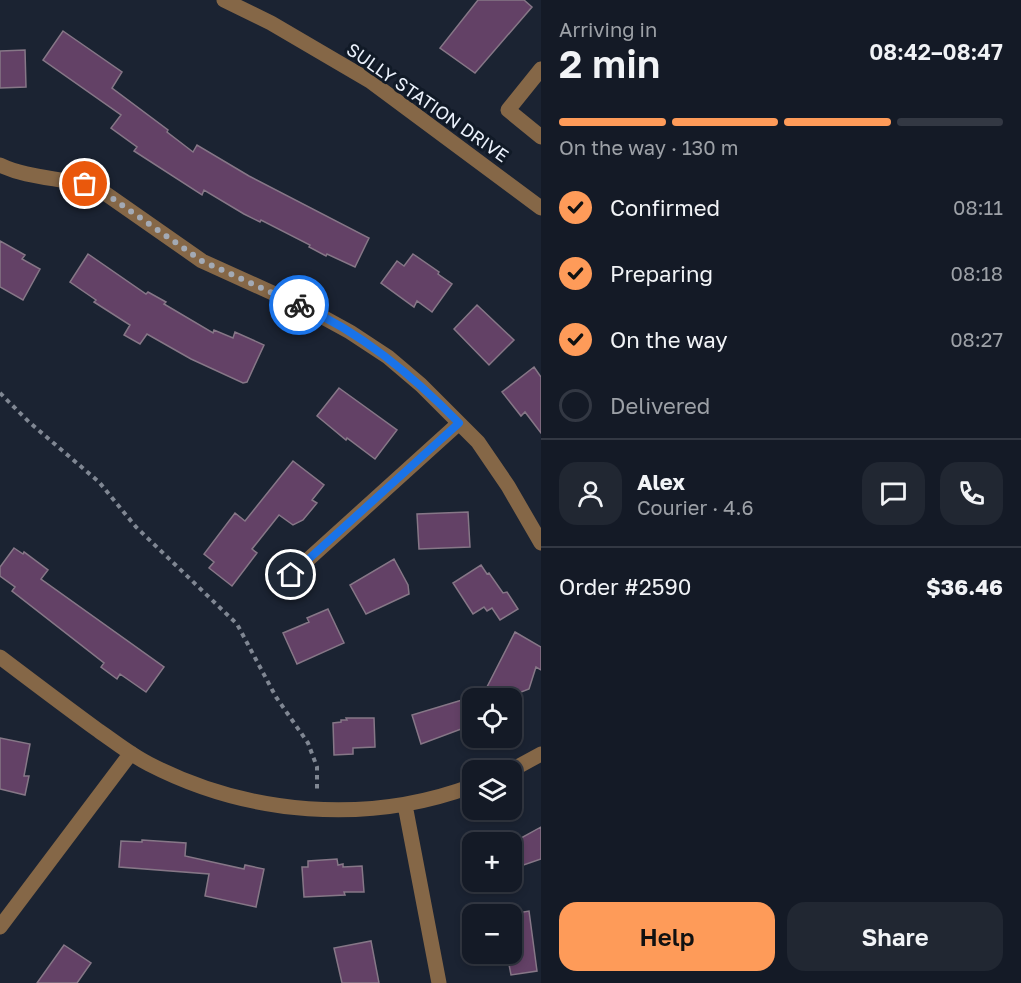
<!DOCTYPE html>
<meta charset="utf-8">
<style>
body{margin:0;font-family:"Golos Text",sans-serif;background:#212732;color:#f1f3f6;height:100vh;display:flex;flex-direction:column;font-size:22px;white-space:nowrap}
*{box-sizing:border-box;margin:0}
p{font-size:20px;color:#9da1a7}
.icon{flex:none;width:33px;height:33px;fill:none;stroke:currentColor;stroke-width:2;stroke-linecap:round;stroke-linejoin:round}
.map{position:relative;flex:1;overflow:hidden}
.panel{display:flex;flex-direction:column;background:#141a26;width:480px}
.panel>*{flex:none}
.fabs{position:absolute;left:462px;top:688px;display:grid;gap:12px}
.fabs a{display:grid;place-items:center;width:60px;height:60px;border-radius:12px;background:#141a26;box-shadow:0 3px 9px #0003,0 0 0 2px #333843;font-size:30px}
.pin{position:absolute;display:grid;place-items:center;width:51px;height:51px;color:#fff;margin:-26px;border:3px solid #fff;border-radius:50%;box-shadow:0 2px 6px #0007}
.courier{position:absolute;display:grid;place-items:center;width:60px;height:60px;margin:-30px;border:4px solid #1a73e8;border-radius:50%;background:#fff;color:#222;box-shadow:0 2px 8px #0007}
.overview em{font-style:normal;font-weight:600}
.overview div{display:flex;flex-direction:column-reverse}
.overview{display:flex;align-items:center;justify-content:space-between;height:102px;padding:0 18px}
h1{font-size:39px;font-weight:600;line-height:45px}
.bar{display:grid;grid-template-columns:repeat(4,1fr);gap:9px 6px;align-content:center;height:72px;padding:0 18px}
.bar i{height:8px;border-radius:4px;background:#333843}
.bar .on{background:#fe9b59}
.bar p{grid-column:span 4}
.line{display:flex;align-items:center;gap:15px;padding:0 18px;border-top:2px solid #333843}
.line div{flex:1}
.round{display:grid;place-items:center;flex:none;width:63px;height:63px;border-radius:18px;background:#212732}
ol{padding:0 18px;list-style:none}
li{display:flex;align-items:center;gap:18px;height:66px}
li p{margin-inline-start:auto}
li .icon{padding:6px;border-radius:50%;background:#fe9b59;color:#111;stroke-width:4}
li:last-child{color:#9da1a7}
li i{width:33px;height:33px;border:3px solid #333843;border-radius:50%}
.cta{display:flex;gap:12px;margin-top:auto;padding:12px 18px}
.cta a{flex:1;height:69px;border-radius:18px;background:#fe9b59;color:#111;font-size:24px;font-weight:600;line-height:69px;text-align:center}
.cta a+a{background:#212732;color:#f1f3f6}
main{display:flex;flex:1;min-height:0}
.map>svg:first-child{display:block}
.building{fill:#634166;stroke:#867787;stroke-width:1.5}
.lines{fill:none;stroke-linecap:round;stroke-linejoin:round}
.path{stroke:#808793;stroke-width:4;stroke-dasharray:4.5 4.5;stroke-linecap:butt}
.minor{stroke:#856747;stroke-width:15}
.done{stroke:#a3aab5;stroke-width:6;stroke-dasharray:0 10.8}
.route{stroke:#1a73e8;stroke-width:8}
.labels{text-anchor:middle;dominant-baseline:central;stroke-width:6;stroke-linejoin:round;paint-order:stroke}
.street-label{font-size:18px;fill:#ecf2fc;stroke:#111a27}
</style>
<main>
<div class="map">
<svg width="541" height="983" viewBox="0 0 541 983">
<rect width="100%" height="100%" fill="#1b2332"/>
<path class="building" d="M478,0H524L532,7L475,73L440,48Z
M63,31L122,72L112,88L168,130L167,132L193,152L197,145L249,176L369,238L355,267L327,254L326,256L309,247L310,245L261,220L260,222L244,214L204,190L202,195L134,151L137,147L111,128L121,115L43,60Z
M25,50L26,87L0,88V51Z
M0,241L25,255L22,259L40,269L23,300L0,287Z
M88,254L146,294L148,292L166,302L164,304L213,333L214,330L233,338L235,332L264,345L247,382L243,383L191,359L147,334L140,344L124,335L130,325L94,302L96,300L70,282Z
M413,254L439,272L438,274L452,284L432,312L417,301L414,307L381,283L397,261L404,266Z
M477,305L514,340L489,365L454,329Z
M534,367L541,377V433L525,412L521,416L502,392Z
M339,388L397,430L375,459L347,438L346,440L317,416Z
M293,461L324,485L312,500L317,503L303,520L293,525L279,515L252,549L257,553L232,586L209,568L214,562L204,554L235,513L245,521Z
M468,512L470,547L419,549L417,514Z
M14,548L23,554L24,552L48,570L41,579L164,667L146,692L120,674L117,679L101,667L104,663L12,591L15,587L0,576V567Z
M394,559L408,585L409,594L366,614L350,585Z
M481,565L487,574L489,573L503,593L507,592L518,609L500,620L492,608L487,611L484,607L473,614L453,583Z
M328,609L344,643L297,664L283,633L309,622L307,618Z
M515,632L541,647V670L536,667L529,689L521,692L515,702L487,687Z
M472,697V725L421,744L412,715Z
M346,718H374L375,747L353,748V754L334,755L333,723L341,722V720H347Z
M0,738L30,744L24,776H29L25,795L0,789Z
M541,827V859L512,869V843Z
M142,840L186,843L185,856L244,869L245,865L264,869L256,907L205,896L209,874L119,867L121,841L142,842Z
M337,859L338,865L343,864V867L362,866L364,892H344L345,895L304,897L302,867H308V861Z
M529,911L537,971L511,975L507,954H512V914Z
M371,941L379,983H342L334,948Z
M64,945L91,963L77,983H37Z"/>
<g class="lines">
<path class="path" d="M0,393L29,422L99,482L136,527L237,624L276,697L308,743L317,767V793"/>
<path class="minor" d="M224,0L271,23L370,81L541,208
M541,69L508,110L541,137
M0,165C31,180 67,177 99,189L202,261L310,310L350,332L388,357L421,385L478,442L508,486L541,543
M291,575L459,423
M0,657C33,682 66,707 99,731C115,742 131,755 149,764C248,815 367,825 472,786
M510,771L541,754
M405,805L439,983
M0,927L131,753"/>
</g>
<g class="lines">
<path class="done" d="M85,184L99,189L202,261L299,305"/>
<path class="route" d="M291,575L459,423C412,375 361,332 299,305"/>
</g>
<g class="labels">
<g class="street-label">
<text transform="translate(428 102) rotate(35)">SULLY STATION DRIVE</text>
</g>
</g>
</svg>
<div class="fabs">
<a><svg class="icon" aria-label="locate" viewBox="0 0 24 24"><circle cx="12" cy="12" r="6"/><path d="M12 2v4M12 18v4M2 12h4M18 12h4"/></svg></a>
<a><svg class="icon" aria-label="layers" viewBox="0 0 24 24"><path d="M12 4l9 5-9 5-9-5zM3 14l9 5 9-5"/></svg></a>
<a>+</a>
<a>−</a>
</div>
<div class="pin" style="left:85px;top:184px;background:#ea580c"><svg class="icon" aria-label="bag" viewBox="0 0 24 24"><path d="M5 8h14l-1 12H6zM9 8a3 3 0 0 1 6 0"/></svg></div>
<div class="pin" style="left:291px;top:575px;background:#1f2937"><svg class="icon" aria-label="home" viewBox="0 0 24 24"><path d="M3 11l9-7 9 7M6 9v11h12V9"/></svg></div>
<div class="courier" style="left:299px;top:305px"><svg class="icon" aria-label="bike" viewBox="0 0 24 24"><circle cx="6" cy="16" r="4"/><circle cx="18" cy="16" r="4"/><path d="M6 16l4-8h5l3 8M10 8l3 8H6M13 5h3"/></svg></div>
</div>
<section class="panel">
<div class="overview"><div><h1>2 min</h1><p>Arriving in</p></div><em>08:42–08:47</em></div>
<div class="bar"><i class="on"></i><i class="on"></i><i class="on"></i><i></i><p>On the way · 130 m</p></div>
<ol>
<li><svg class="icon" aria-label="check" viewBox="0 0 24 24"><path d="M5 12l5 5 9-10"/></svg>Confirmed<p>08:11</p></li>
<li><svg class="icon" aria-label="check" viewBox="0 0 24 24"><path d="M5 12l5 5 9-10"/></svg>Preparing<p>08:18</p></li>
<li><svg class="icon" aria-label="check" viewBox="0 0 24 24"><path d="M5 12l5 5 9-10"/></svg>On the way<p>08:27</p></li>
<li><i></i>Delivered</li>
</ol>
<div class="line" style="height:108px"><a class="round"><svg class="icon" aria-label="person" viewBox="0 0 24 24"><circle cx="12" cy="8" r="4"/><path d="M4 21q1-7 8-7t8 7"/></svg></a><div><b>Alex</b><p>Courier · 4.6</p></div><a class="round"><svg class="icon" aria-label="chat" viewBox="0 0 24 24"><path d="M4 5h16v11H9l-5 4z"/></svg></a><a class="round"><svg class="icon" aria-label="phone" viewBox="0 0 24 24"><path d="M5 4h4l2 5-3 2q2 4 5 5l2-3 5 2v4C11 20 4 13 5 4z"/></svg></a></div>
<div class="line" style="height:78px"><div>Order #2590</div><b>$36.46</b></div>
<div class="cta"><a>Help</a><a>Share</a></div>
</section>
</main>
